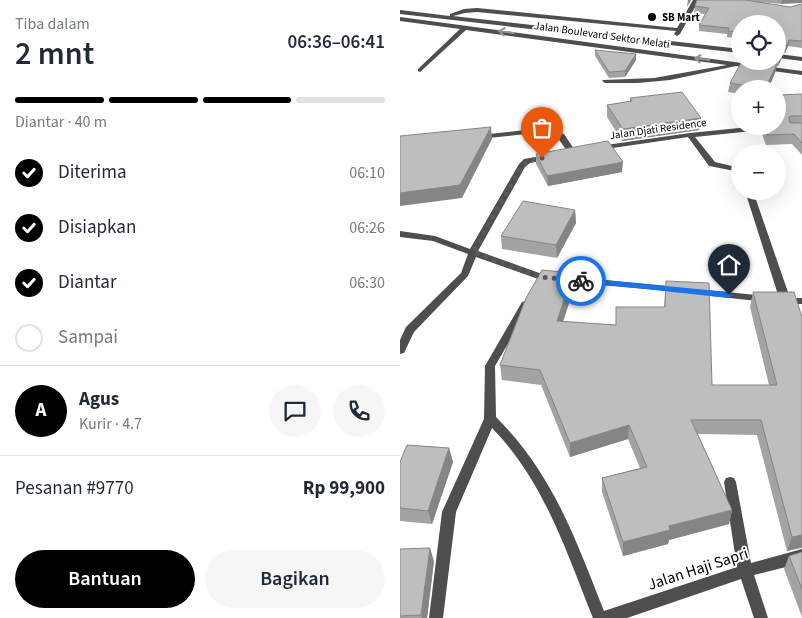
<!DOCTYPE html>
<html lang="id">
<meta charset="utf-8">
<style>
body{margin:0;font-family:"Source Sans 3",sans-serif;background:#f6f6f7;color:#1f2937;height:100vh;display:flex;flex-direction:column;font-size:19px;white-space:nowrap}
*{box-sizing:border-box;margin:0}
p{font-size:16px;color:#747a83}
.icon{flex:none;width:28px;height:28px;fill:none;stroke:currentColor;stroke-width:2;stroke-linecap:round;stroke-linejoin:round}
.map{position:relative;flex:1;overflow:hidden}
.sheet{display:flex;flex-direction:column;background:#fff;width:400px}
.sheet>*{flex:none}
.controls{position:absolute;left:331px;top:15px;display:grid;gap:10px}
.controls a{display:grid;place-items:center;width:55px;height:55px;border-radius:50%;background:#fff;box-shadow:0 5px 20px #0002;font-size:25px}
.pin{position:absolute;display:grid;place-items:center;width:42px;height:42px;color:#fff;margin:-51px -21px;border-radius:50% 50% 50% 0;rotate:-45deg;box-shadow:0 0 5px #0007}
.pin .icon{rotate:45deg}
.courier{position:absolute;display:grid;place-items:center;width:50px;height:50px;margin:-25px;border:4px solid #1a73e8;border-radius:50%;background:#fff;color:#222;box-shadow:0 1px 6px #0007}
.head em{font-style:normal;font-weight:600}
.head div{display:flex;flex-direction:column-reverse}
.head{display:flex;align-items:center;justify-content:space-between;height:85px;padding:0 15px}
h1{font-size:32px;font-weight:600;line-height:38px}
.bar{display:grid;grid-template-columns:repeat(4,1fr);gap:8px 5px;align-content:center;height:60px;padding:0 15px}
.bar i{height:6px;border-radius:4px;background:#e0e1e3}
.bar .selected{background:#000}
.bar p{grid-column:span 4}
.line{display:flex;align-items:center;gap:12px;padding:0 15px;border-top:1px solid #e0e1e3}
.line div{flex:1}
.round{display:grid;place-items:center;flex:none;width:52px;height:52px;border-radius:26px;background:#f6f6f7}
ol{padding:0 15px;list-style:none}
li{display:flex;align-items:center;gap:15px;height:55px}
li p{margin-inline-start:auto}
li .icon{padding:5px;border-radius:50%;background:#000;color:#fff;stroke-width:4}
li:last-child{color:#747a83}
li i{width:28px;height:28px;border:2px solid #e0e1e3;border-radius:50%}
.action{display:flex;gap:10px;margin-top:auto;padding:10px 15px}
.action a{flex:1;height:58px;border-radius:30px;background:#000;color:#fff;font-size:20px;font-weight:600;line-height:58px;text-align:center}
.action a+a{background:#f6f6f7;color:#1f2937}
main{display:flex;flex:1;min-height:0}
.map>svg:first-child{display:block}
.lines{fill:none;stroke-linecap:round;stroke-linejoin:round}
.street{fill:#4e4e4e;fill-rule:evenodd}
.wall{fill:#a3a3a3}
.shaded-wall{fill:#858585}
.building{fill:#bebebe;stroke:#858585}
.oneway{stroke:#959595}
.route{fill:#1a73e8}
.done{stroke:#595959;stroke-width:5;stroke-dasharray:0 9}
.poi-dot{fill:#000;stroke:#fff;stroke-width:2}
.labels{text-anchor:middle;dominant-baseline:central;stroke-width:4;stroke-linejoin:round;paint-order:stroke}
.far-poi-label{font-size:11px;font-weight:bold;fill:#000;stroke:#fff;text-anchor:start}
.far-street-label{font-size:11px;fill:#000;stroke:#fff}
.near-street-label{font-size:16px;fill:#000;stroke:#fff}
</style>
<main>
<section class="sheet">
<div class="head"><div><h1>2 mnt</h1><p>Tiba dalam</p></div><em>06:36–06:41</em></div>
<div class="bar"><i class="selected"></i><i class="selected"></i><i class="selected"></i><i></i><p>Diantar · 40 m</p></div>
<ol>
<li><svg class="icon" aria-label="check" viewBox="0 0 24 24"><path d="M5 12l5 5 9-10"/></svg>Diterima<p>06:10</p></li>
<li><svg class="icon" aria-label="check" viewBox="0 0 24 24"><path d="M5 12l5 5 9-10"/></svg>Disiapkan<p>06:26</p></li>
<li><svg class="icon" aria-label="check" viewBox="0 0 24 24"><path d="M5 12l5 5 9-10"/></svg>Diantar<p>06:30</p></li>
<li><i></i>Sampai</li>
</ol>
<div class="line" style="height:90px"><b class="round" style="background:#000;color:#fff">A</b><div><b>Agus</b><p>Kurir · 4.7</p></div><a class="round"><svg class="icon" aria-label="chat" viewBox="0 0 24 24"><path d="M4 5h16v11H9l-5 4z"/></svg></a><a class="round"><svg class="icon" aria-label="phone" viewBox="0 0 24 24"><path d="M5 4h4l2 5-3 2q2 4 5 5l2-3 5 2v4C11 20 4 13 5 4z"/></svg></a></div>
<div class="line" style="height:65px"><div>Pesanan #9770</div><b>Rp 99,900</b></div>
<div class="action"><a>Bantuan</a><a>Bagikan</a></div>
</section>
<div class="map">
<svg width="402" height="618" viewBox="0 0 402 618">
<rect width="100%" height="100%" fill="#fff"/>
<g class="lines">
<path class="street" d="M293,0H299L280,34L277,36L274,34L276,31L77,12L65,13L53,16L340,49V53L0,14V10L50,16V14L64,9L77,8L277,28Z
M0,17L402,71V75L336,66L270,80L238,83H205L202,81L203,80L254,78L327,65L66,30L20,72L18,71V69L60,29L0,21Z
M378,54L402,57V61L378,58Z
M349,127H352V131L295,137L315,162L340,168V172L309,166L288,137L199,150L195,148L199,146L290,133Z
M143,128L164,134L176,152L175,154H169L158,138L143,132L80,139L76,137L80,135Z
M148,155H151V159L130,163L125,167L78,251L142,274L279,287L282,288L284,290L282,292L141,280L76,257L68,276L14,332L4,353L0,354V340L6,327L61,273L68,254L33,241L0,237V231L35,236L70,249L119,164L124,159Z
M345,191H353L390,298H402V304H385L380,301Z
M296,289L366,296L371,299L366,302L293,294L291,292L293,290Z
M126,301L131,304L95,366L96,417C153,474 175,538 204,611L337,567L324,482L326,478L330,477L334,478L336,482L351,563L402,549V563L354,575L368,618H354L341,579L227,618H193C166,551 144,481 92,428L56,512L43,618H29L42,512L84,419L85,366L122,302Z"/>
</g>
<path class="wall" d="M297,0H402L381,4L359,2L390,7L402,4V48L388,46L385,53H379L382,54L381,60L378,66H376L375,73L368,89H340V94L328,92L330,83L342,61H378V24H340V39L327,37V34L299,31V25L305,14L294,13L295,6Z
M195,50L236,60L225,77L209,78L195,56Z
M402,94V155L392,144L366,145L359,126H378Z
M230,98L299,130L222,141L207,117V105L230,102Z
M136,154L222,172L148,186L136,164Z
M175,210L176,223L157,258L102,249L101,236Z
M266,281L312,385H369L350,307L353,292L402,317V548L387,551L357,435L298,434L332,510L329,524L269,540L268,544L223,556L202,492V478L240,468L228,439L170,457L141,385L102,380L100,365L174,288L163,322L216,325V307H264Z
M49,448L53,462L32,524L0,521V462Z
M0,549L34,561L27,618H0Z
M402,552V617L384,569L389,556Z"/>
<path class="shaded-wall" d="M288,0H291L287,7Z
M382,0H402V3L381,4Z
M389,40L388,46L385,53L386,46Z
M236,54V60L225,77V71Z
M382,54L381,60L378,66L380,59Z
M377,64L375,73L368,89H365Z
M301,118L299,130L222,141L223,129Z
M91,127L92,139L62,198L0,206V193Z
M223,162L222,172L148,186L147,176Z
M175,210L176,223L157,258L156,245Z
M173,273L174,288L158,336L157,321Z
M229,425L228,439L170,457V443Z
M49,448L53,462L32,524L28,511Z
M332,510L329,524L269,540L268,544L223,556V542L269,526Z
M402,535V547L387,551L392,537Z
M30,548L34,561L27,618H22L21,615Z"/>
<path class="building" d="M297,0H345L390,7L402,4V41L389,40L386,46H378V53L382,54L380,59H378V24H340V32L328,31L329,28L299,25L309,8L295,6Z
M195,50L236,54L225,71L209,72Z
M342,61H354L377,64L365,89H350L348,86L330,83Z
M282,92L301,118L223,129L207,105L232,101L230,98Z
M402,94V116H391L389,117L390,123H402V143L394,134L367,135L364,126H378V95Z
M91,127L60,185L0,193V136Z
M208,141L223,162L147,176L136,154Z
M123,201L175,210L156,245L101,236Z
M142,270L173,273L157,321L216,325V307H265L266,281L309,283L312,385H377L353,292H394L402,317V535L392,537L361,420H291L332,510L269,526L270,530L223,542L202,478L247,467L229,425L170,443L140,370L100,365L126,298Z
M7,445L49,448L28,511L0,508V462Z
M30,548L21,615L0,616V549Z
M402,552V589L389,556Z"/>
<defs><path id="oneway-shaft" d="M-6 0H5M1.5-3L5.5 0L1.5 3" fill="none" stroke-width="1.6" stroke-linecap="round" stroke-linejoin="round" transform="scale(1.25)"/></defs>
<g class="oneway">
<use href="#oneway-shaft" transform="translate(106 32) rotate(-172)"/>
<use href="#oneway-shaft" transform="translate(302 59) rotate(-172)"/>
</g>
<path class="route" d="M181,278L329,292L333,295L329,298L179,282V279Z"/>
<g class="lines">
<path class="done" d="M142,158L127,161L122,166L73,252L141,277L181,281"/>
</g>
<circle class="poi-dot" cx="252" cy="17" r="5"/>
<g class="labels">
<g class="far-poi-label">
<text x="262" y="17">SB Mart</text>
</g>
<g class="far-street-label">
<text transform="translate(202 35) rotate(8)">Jalan Boulevard Sektor Melati</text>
<text transform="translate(258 129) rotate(-8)">Jalan Djati Residence</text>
</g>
<g class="near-street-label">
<text transform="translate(298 569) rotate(-18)">Jalan Haji Sapri</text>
</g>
</g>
</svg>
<div class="controls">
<a><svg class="icon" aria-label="locate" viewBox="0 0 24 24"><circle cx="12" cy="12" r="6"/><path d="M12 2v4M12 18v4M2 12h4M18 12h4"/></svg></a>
<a>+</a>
<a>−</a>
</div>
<div class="pin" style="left:142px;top:158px;background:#ea580c"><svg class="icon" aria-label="bag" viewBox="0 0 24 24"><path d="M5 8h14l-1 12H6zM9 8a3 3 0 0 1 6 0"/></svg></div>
<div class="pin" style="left:329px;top:295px;background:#1f2937"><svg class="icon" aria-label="home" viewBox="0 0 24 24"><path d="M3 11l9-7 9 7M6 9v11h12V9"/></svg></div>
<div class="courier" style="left:181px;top:281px"><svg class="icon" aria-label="bike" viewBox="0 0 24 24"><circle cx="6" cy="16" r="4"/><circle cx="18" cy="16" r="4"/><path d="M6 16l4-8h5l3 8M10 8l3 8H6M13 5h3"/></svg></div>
</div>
</main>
